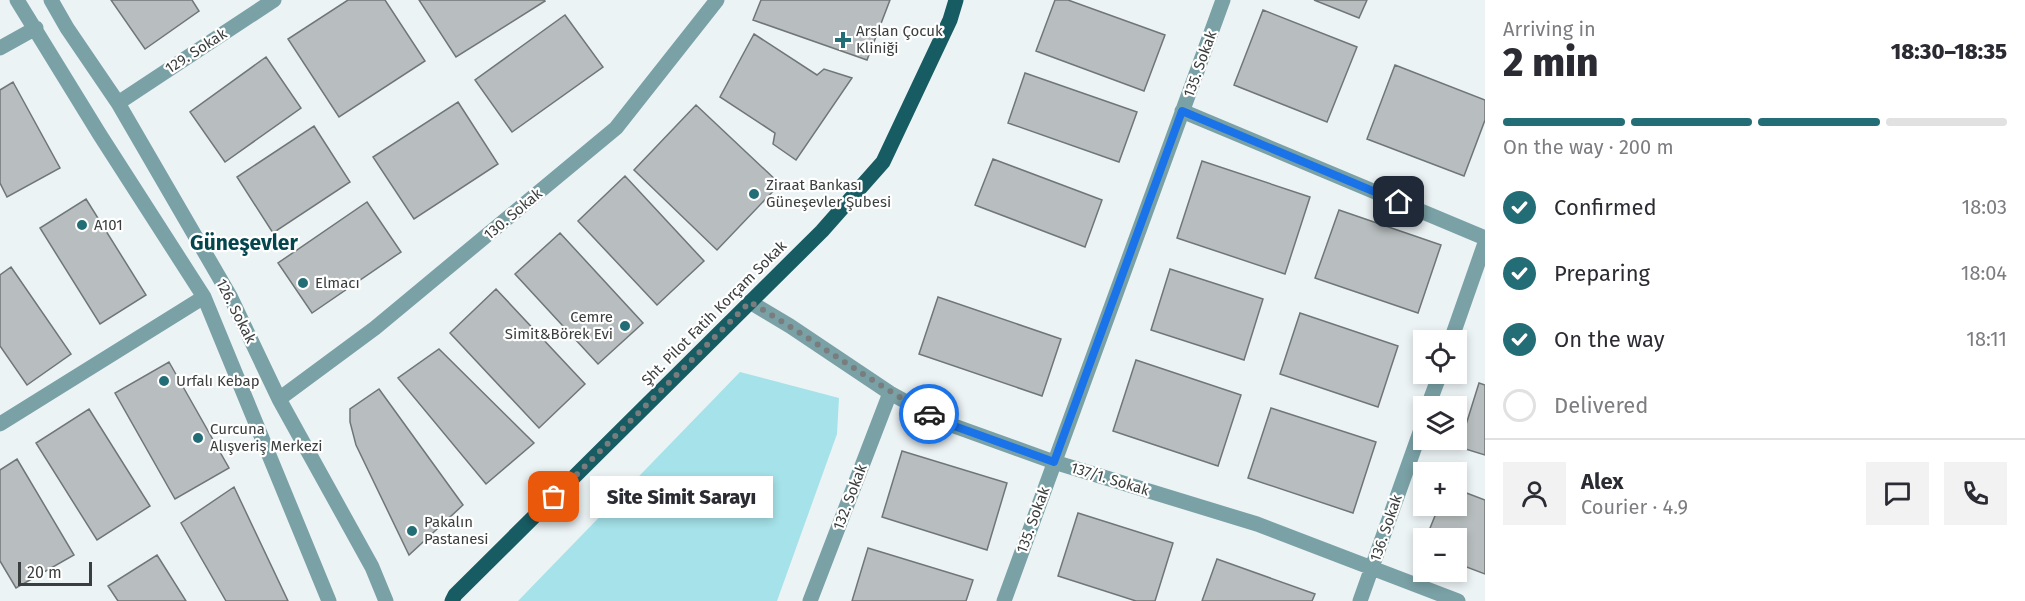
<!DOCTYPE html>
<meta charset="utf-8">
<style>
body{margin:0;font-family:"Fira Sans",sans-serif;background:#f2f2f3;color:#2b2b33;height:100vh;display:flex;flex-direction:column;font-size:22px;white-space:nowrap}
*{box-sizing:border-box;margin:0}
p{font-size:20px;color:#7c7c81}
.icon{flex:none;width:33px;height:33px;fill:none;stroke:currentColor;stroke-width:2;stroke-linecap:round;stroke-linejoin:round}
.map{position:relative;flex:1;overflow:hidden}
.details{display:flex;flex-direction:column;background:#fff;width:540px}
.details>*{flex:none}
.tools{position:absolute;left:1413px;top:330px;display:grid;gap:12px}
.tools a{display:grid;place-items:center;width:54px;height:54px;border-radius:0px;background:#fff;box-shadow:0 3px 9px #0003;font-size:30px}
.scale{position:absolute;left:18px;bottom:15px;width:74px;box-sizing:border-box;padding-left:6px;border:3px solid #3b3e3e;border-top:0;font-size:16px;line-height:21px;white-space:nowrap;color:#3b3e3e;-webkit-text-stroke:4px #fff;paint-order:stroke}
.pin{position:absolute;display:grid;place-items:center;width:51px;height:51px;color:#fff;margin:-26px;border-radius:12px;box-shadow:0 3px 9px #0006}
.courier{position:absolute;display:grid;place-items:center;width:60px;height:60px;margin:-30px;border:4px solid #1a73e8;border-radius:50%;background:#fff;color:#222;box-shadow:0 2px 8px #0007}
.bubble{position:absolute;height:42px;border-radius:0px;background:#fff;box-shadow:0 3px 9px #0003;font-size:20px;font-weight:800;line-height:42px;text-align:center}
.head em{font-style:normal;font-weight:800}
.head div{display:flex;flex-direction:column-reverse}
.head{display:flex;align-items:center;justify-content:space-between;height:102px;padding:0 18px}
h1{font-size:39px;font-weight:800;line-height:45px}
.bar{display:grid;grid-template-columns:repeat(4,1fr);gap:9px 6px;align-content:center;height:72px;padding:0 18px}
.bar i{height:8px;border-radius:4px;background:#e1e1e2}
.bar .active{background:#236e76}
.bar p{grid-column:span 4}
.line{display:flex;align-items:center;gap:15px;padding:0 18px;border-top:2px solid #e1e1e2}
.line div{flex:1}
.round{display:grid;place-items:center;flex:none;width:63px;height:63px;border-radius:0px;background:#f2f2f3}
ol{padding:0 18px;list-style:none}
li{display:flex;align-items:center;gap:18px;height:66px}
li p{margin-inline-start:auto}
li .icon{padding:6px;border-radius:50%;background:#236e76;color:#fff;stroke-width:4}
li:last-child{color:#7c7c81}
li i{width:33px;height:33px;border:3px solid #e1e1e2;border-radius:50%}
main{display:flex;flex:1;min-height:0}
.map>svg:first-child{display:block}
.green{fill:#a5e2e9}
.building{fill:#b8bebf;stroke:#707677;stroke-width:1.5}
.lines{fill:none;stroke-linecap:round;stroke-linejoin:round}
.minor{stroke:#7aa1a6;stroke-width:15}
.major{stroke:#185c63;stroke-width:15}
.done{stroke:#797d7e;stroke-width:6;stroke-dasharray:0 10.8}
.route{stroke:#1a73e8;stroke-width:8}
.poi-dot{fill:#236e76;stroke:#fff;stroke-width:2}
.labels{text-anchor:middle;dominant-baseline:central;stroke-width:4.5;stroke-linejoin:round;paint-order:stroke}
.poi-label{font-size:15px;fill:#3b3e3e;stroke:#fff;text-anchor:start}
.street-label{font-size:15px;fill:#3b3e3e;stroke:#fff}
.district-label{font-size:21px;font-weight:bold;fill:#04464d;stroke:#fff}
</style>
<main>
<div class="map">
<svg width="1485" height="601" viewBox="0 0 1485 601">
<rect width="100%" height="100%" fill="#ecf3f4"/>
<path class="green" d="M740,372L839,398L837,434L777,601H518Z"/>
<path class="building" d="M111,0H192L199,11L145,49Z
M348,0H385L425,61L339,117L288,39Z
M419,0H544L545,1L456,57Z
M761,0H890L867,60L753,20Z
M1055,0H1068L1165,35L1144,91L1036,51Z
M1314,0H1367L1359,18Z
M1263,10L1357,47L1327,122L1234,85Z
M565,15L603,67L512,132L475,80Z
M754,34L817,75L824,69L852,78L796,160L773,144L775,133L720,97Z
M266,57L301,108L225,162L190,112Z
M1395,65L1485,100V120L1464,176L1367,139Z
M1025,73L1137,112L1119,162L1008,123Z
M13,82L60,168L7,197L0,183V90Z
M458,102L498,164L414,219L373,157Z
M696,105L780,184L717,250L634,170Z
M314,126L350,182L273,233L237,177Z
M993,159L1102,200L1085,247L975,205Z
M1202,161L1310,197L1285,274L1177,238Z
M625,176L704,261L657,305L578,221Z
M86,199L146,295L100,324L40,228Z
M367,202L401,252L312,313L278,263Z
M1339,210L1441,245L1418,313L1315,278Z
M560,233L643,323L598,364L515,274Z
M11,267L71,354L27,385L0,346V275Z
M1170,269L1263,299L1244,360L1151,330Z
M496,289L585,384L539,428L450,333Z
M938,297L1061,339L1042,396L919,354Z
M1300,313L1398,346L1378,407L1280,374Z
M439,349L534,443L486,484L398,378Z
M1136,360L1241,395L1218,466L1113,431Z
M169,362L229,468L175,499L115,393Z
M1479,383L1485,385V455L1459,447Z
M379,389L463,505L409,555L356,445L350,422V409Z
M1271,408L1376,442L1353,513L1248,478Z
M89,409L150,506L97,540L36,443Z
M902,451L1007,483L987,550L882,517Z
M17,459L74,555L16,588L0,561V470Z
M234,487L288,601H226L181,523Z
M1456,489L1485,500V574L1456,563V538H1426L1439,506H1456Z
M1078,513L1173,543L1155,601H1136L1058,576Z
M868,548L973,580L966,601H852Z
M157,555L186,601H118L108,586Z
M1217,559L1315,594L1312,601H1202Z"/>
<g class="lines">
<path class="minor" d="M17,0L100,135L204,297L329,601
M51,0L67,28L118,103L230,296L279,399L372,567L386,601
M0,48L36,28
M118,103L274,0
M1182,111L1485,238
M750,302L790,326L890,393L943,422L1054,462L1257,524L1458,601
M1451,340L1485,243
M279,399L375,328L616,128L717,0
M1428,406L1440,374
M0,424L204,297
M810,601L890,393
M1004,601L1223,0
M1360,601L1424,421"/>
<path class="major" d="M452,601L455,595L822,231L883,162L950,20L956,0"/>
</g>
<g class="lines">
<path class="done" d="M554,497L750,302C811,338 868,380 929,414"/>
<path class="route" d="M929,414L943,422L1054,462L1182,111L1399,202"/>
</g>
<g class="poi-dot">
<path d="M840 31h6v6h6v6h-6v6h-6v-6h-6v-6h6z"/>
<circle cx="754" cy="194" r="6"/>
<circle cx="82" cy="225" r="6"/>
<circle cx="303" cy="283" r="6"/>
<circle cx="625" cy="326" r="6"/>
<circle cx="164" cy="381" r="6"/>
<circle cx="198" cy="438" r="6"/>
<circle cx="412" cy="531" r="6"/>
</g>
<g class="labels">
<g class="poi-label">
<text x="856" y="31">Arslan Çocuk<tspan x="856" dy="17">Kliniği</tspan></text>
<text x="766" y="185">Ziraat Bankası<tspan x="766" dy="17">Güneşevler Şubesi</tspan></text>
<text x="94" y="225">A101</text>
<text x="315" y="283">Elmacı</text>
<text x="613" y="317" text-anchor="end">Cemre<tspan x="613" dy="17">Simit&amp;Börek Evi</tspan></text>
<text x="176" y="381">Urfalı Kebap</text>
<text x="210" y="429">Curcuna<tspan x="210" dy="17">Alışveriş Merkezi</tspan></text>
<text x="424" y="522">Pakalın<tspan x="424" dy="17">Pastanesi</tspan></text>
</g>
<g class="street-label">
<text transform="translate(196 51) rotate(-33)">129. Sokak</text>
<text transform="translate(1200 64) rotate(-70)">135. Sokak</text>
<text transform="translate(513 214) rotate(-40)">130. Sokak</text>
<text transform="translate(236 311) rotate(63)">126. Sokak</text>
<text transform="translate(714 313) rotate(-45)">Şht. Pilot Fatih Korçam Sokak</text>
<text transform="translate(1110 479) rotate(17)">137/1. Sokak</text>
<text transform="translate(850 497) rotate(-69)">132. Sokak</text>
<text transform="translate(1033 520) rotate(-70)">135. Sokak</text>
<text transform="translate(1386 528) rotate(-71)">136. Sokak</text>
</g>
<g class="district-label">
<text x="244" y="243">Güneşevler</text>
</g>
</g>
</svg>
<div class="tools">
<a><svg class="icon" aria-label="locate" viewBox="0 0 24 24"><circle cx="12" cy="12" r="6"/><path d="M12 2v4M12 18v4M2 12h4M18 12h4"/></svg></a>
<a><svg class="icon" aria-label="layers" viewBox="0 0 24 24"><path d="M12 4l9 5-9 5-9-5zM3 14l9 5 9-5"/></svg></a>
<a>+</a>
<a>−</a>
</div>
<div class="scale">20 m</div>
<div class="pin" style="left:554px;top:497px;background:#ea580c"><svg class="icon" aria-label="bag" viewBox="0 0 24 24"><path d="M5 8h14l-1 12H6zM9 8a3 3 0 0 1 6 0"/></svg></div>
<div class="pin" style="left:1399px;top:202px;background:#1f2937"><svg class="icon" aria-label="home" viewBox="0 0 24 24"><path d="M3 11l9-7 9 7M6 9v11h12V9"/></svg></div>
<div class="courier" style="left:929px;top:414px"><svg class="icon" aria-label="car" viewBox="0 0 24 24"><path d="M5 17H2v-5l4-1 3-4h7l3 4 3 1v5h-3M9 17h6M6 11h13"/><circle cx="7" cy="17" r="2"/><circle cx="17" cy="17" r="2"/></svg></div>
<div class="bubble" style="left:590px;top:476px;width:183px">Site Simit Sarayı</div>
</div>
<section class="details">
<div class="head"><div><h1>2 min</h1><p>Arriving in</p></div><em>18:30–18:35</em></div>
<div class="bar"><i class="active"></i><i class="active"></i><i class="active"></i><i></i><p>On the way · 200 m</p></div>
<ol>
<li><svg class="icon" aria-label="check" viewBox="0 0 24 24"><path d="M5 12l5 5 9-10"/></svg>Confirmed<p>18:03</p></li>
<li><svg class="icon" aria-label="check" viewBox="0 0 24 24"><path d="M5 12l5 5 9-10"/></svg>Preparing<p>18:04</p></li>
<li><svg class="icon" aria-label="check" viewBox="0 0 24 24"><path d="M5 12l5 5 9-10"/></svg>On the way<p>18:11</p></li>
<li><i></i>Delivered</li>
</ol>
<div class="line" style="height:108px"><a class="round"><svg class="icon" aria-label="person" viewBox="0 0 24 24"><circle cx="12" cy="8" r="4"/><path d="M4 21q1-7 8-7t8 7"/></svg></a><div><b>Alex</b><p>Courier · 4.9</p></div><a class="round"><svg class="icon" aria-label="chat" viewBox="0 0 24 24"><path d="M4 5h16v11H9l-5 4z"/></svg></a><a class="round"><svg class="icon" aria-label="phone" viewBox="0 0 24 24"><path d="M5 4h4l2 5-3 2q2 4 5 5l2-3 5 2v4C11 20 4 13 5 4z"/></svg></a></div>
</section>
</main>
